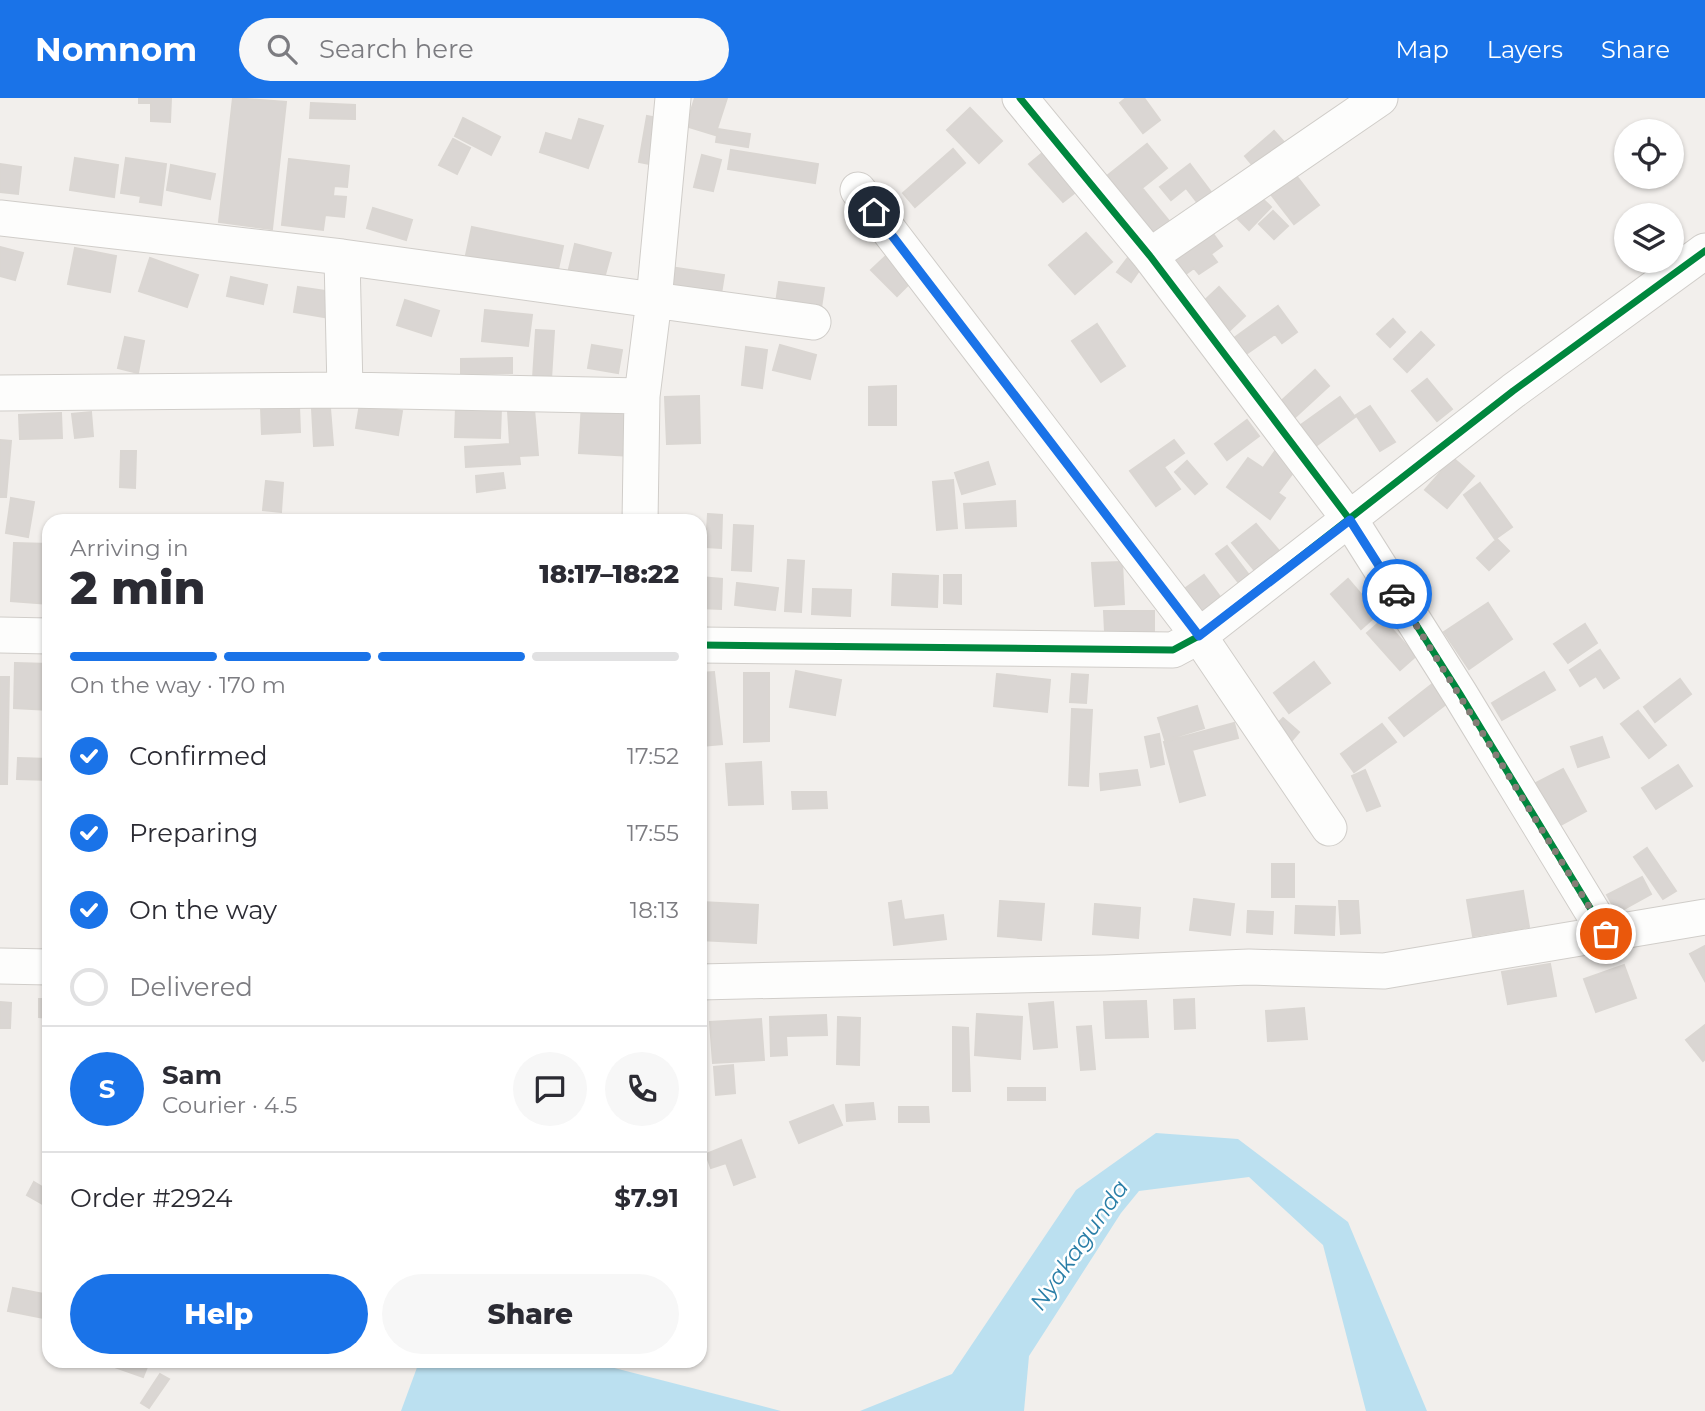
<!DOCTYPE html>
<meta charset="utf-8">
<style>
body{margin:0;font-family:Montserrat,sans-serif;background:#f7f7f7;color:#2b2b33;height:100vh;display:flex;flex-direction:column;font-size:26px;white-space:nowrap}
*{box-sizing:border-box;margin:0}
p{font-size:23px;color:#7c7c81}
.icon{flex:none;width:38px;height:38px;fill:none;stroke:currentColor;stroke-width:2;stroke-linecap:round;stroke-linejoin:round}
.map{position:relative;flex:1;overflow:hidden}
.details{position:absolute;left:42px;top:416px;width:665px;height:854px;display:flex;flex-direction:column;background:#fff;border-radius:21px;box-shadow:0 2px 5px #0004}
.details>*{flex:none}
.tools{position:absolute;left:1614px;top:21px;display:grid;gap:14px}
.tools a{display:grid;place-items:center;width:70px;height:70px;border-radius:50%;background:#fff;box-shadow:0 2px 5px #0004;font-size:35px}
.pin{position:absolute;display:grid;place-items:center;width:60px;height:60px;color:#fff;margin:-30px;border:4px solid #fff;border-radius:50%;box-shadow:0 2px 7px #0007}
.courier{position:absolute;display:grid;place-items:center;width:70px;height:70px;margin:-35px;border:5px solid #1a73e8;border-radius:50%;background:#fff;color:#222;box-shadow:0 2px 9px #0007}
.summary em{font-style:normal;font-weight:800}
.summary div{display:flex;flex-direction:column-reverse}
.summary{display:flex;align-items:center;justify-content:space-between;height:119px;padding:0 28px}
h1{font-size:46px;font-weight:800;line-height:52px}
.bar{display:grid;grid-template-columns:repeat(4,1fr);gap:10px 7px;align-content:center;height:84px;padding:0 28px}
.bar i{height:9px;border-radius:5px;background:#e1e1e2}
.bar .active{background:#1a73e8}
.bar p{grid-column:span 4}
.line{display:flex;align-items:center;gap:18px;padding:0 28px;border-top:2px solid #e1e1e2}
.line div{flex:1}
.round{display:grid;place-items:center;flex:none;width:74px;height:74px;border-radius:37px;background:#f7f7f7}
ol{padding:0 28px;list-style:none}
li{display:flex;align-items:center;gap:21px;height:77px}
li p{margin-inline-start:auto}
li .icon{padding:7px;border-radius:50%;background:#1a73e8;color:#fff;stroke-width:4}
li:last-child{color:#7c7c81}
li i{width:38px;height:38px;border:4px solid #e1e1e2;border-radius:50%}
.cta{display:flex;gap:14px;margin-top:auto;padding:14px 28px}
.cta a{flex:1;height:80px;border-radius:42px;background:#1a73e8;color:#fff;font-size:28px;font-weight:800;line-height:80px;text-align:center}
.cta a+a{background:#f7f7f7;color:#2b2b33}
header{display:flex;align-items:center;gap:42px;box-sizing:border-box;height:98px;padding:0 35px;background:#1a73e8;color:#fff}
header strong{font-size:33px}
nav{display:flex;gap:38px;margin-inline-start:auto;font-size:24px}
.search{width:490px;height:63px;background:#f7f7f7;display:flex;align-items:center;gap:18px;box-sizing:border-box;padding:0 24px;border-radius:38px;color:#7c7c81;font-size:26px}
.map>svg:first-child{display:block}
.water{fill:#bbe0f0}
.building{fill:#dad6d3;stroke:#dad6d2;stroke-width:2}
.lines{fill:none;stroke-linecap:round;stroke-linejoin:round}
.minor-casing{stroke:#d0cdc9;stroke-width:37}
.minor{stroke:#fdfdfc;stroke-width:35}
.cycleway-casing{stroke:#fff;stroke-width:11}
.cycleway{stroke:#00873e;stroke-width:7}
.done{stroke:#847d76;stroke-width:7;stroke-dasharray:0 12.6}
.route{stroke:#1a73e8;stroke-width:9}
.labels{text-anchor:middle;dominant-baseline:central;stroke-width:5;stroke-linejoin:round;paint-order:stroke}
.water-label{font-size:23px;font-style:italic;fill:#297ea7;stroke:#fff}
</style>
<header>
<strong>Nomnom</strong>
<div class="search"><svg class="icon" aria-label="search" viewBox="0 0 24 24"><circle cx="10" cy="10" r="6"/><path d="M15 15l6 6"/></svg>Search here</div>
<nav><a>Map</a><a>Layers</a><a>Share</a></nav>
</header>
<div class="map">
<svg width="1705" height="1313" viewBox="0 0 1705 1313">
<rect width="100%" height="100%" fill="#f2efec"/>
<path class="water" d="M1156,1035L1238,1041L1348,1124L1427,1313H1366L1323,1147L1249,1079L1139,1093L1121,1115L1029,1258L1024,1313H860L952,1276L1076,1092Z
M419,1264H591L781,1313H401Z"/>
<path class="building" d="M139,0H171L170,24L151,23V5H139Z
M233,0L286,4L272,131L219,124Z
M695,0H727L715,37L686,28Z
M1126,0H1144L1160,22L1143,35L1120,5Z
M311,5L355,7V21L310,20Z
M970,10L1002,43L979,65L947,32Z
M647,18L663,21L655,67L639,64Z
M463,20L500,39L491,57L455,38Z
M579,21L603,28L588,70L540,54L546,35L572,43Z
M718,31L750,36L748,49L716,44Z
M1274,33L1290,51L1260,76L1245,58Z
M453,41L470,50L457,76L439,67Z
M1147,46L1167,70L1142,90L1174,129L1153,146L1102,82Z
M953,51L965,65L915,109L903,95Z
M731,52L818,66L815,85L728,71Z
M1045,53L1078,92L1063,104L1029,66Z
M702,57L721,62L713,93L694,89Z
M75,60L118,67L114,99L70,92Z
M126,60L166,66L161,107L140,104L141,98L121,95Z
M289,61L349,68L347,89L334,88L333,98L346,99L344,119L325,117L323,132L282,127Z
M0,66L21,69L18,96L0,94Z
M1190,66L1214,98L1200,108L1186,90L1171,102L1160,89Z
M171,67L215,76L210,101L167,92Z
M1291,71L1319,107L1294,126L1266,90Z
M1255,94L1271,109L1249,132L1233,116Z
M373,110L412,122L406,142L367,130Z
M1273,113L1288,128L1274,141L1259,126Z
M472,129L563,148L557,176L466,157Z
M1208,129L1222,148L1211,156L1217,164L1199,176L1194,170L1183,178L1168,158Z
M1086,135L1112,164L1075,196L1049,167Z
M575,146L611,155L603,184L568,175Z
M0,149L23,155L15,182L0,178Z
M75,150L116,158L110,194L68,186Z
M1130,157L1143,167L1131,184L1117,174Z
M886,158L911,184L897,198L871,172Z
M150,160L198,177L187,209L139,193Z
M670,169L724,177L721,196L668,189Z
M231,179L267,187L263,206L227,198Z
M779,184L824,190L821,210L776,205Z
M298,189L340,195L336,221L294,214Z
M1219,189L1245,218L1230,232L1204,203Z
M405,202L439,213L431,238L397,227Z
M1278,208L1297,234L1282,245L1275,236L1242,259L1230,243Z
M485,212L532,217L528,248L482,243Z
M1393,221L1405,234L1390,249L1377,236Z
M1097,226L1125,268L1101,284L1072,243Z
M536,232L554,233L551,281L533,280Z
M1421,234L1434,247L1407,274L1394,261Z
M125,239L144,243L138,275L118,270Z
M592,247L622,252L618,275L588,270Z
M780,247L816,257L810,281L773,272Z
M746,249L767,252L762,290L742,287Z
M512,260V275L461,276V261Z
M1315,272L1329,288L1293,321L1279,305Z
M1427,281L1452,311L1437,323L1412,293Z
M896,288V327H869V289Z
M699,298L700,345L667,346L665,299Z
M1340,299L1355,319L1313,350L1298,329Z
M582,305L634,308L632,358L579,355Z
M360,306L402,313L398,337L356,330Z
M299,308L300,334L262,336L261,310Z
M1370,308L1395,344L1380,353L1356,317Z
M456,309L501,310L500,340L455,339Z
M330,310L333,347L314,348L312,311Z
M534,311L538,357L519,358L520,366L466,369L465,349L510,346L508,313Z
M91,314L93,338L75,340L72,316Z
M61,315L62,340L20,341L19,317Z
M1247,322L1259,338L1227,362L1215,346Z
M0,342L11,343L6,399H0Z
M1174,342L1184,355L1164,369L1180,391L1156,408L1130,373Z
M1276,352L1298,368L1278,395L1285,400L1270,421L1227,389L1248,360L1263,370Z
M121,353H136L135,390L120,389Z
M1453,360L1474,378L1447,410L1425,392Z
M1187,363L1207,386L1195,396L1175,374Z
M988,364L995,386L962,396L955,375Z
M503,375L505,390L477,394L476,378Z
M953,382L957,430L937,432L933,384Z
M266,383L283,385L281,414L263,412Z
M1480,385L1512,429L1495,441L1464,397Z
M11,400L34,404L28,439L6,435Z
M1015,403L1016,428L966,430L964,406Z
M708,416L722,417L721,450L706,449Z
M1256,426L1280,454L1256,474L1232,445Z
M734,427L753,428L751,473L732,472Z
M1497,441L1509,453L1489,472L1477,460Z
M14,445L49,446V506L11,503Z
M1227,448L1249,477L1239,485L1216,456Z
M788,462L804,463L801,514L785,513Z
M1122,464L1124,506L1095,508L1092,465Z
M893,476L938,478L937,509L892,507Z
M944,477H961V506L944,505Z
M1204,477L1221,500L1200,515L1183,492Z
M700,479L722,481L721,511L700,510Z
M1348,481L1378,516L1361,531L1331,496Z
M737,485L778,490L775,512L735,507Z
M813,491L851,492L850,518L812,516Z
M1488,505L1512,541L1469,571L1444,534Z
M1104,513H1154V534H1105Z
M1383,521L1416,558L1400,572L1367,535Z
M1585,526L1597,545L1568,565L1554,546Z
M1600,552L1619,580L1604,590L1596,578L1580,588L1570,572Z
M1314,564L1330,585L1289,615L1274,595Z
M15,565L49,566V612L14,610Z
M796,573L841,582L835,617L790,609Z
M714,574L722,646L702,648L700,575Z
M1544,574L1555,592L1502,622L1492,605Z
M744,575H769V643L744,644Z
M997,576L1050,582L1047,614L994,608Z
M1072,576L1088,577L1086,605L1070,604Z
M0,579H9L7,686H0Z
M1680,581L1691,596L1655,624L1644,609Z
M1435,584L1450,603L1404,638L1389,620Z
M1197,608L1204,630L1165,642L1158,620Z
M1072,611L1092,612L1088,688L1069,687Z
M1638,613L1666,647L1649,660L1621,626Z
M1283,620L1299,634L1287,648L1271,632Z
M1234,625L1238,640L1192,652L1205,697L1180,704L1164,644Z
M1382,626L1396,644L1354,674L1341,656Z
M1159,636L1164,666L1151,669L1145,639Z
M1602,639L1609,659L1578,669L1571,649Z
M18,660L49,661V682L17,681Z
M761,664L763,706L729,707L726,666Z
M1678,667L1692,688L1656,711L1642,690Z
M1563,671L1586,713L1559,728L1536,685Z
M1137,672L1140,687L1101,692L1100,676Z
M1365,672L1380,708L1367,713L1352,678Z
M792,694H826L827,710L793,711Z
M1647,750L1676,793L1663,801L1634,759Z
M1272,766H1294V799H1272Z
M1642,779L1651,796L1617,815L1607,797Z
M1523,793L1529,829L1473,838L1467,802Z
M1194,801L1234,806L1230,837L1190,832Z
M901,803L904,822L943,817L946,841L894,847L889,805Z
M1000,803L1044,806L1041,842L998,838Z
M1339,803H1358L1360,835L1341,836Z
M701,804L758,807L756,845L700,842Z
M1095,806L1140,810L1138,840L1093,836Z
M1296,808L1335,809L1334,837L1295,835Z
M1248,813L1273,814L1272,836L1247,834Z
M1705,848V883L1690,856Z
M1550,866L1556,898L1508,906L1502,874Z
M1624,867L1636,900L1596,914L1584,881Z
M39,901H49V920L39,919Z
M1194,901L1195,930L1175,931L1174,902Z
M1146,903L1148,939L1106,940L1104,904Z
M0,904L11,905L10,930H0Z
M1053,904L1057,949L1034,951L1029,906Z
M1304,910L1307,941L1268,943L1266,913Z
M977,916L1022,919L1020,961L975,957Z
M826,917L827,937L786,938L787,957L771,958L770,919Z
M838,919L860,920L859,967L837,966Z
M761,921L764,962L713,965L710,924Z
M700,925H705L703,961L700,960Z
M1705,927V961L1703,963L1686,942Z
M1091,928L1095,971L1081,972L1077,929Z
M953,929L968,930L970,993H953Z
M733,967L735,995L716,997L714,969Z
M1008,990H1045V1002H1008Z
M873,1005L875,1021L847,1023L846,1007Z
M833,1007L842,1027L799,1045L790,1024Z
M899,1009H928L929,1024H899Z
M741,1042L755,1079L734,1087L726,1065L711,1070L706,1056Z
M34,1084L49,1093L48,1109L27,1097Z
M13,1190L49,1197L44,1220L8,1213Z
M107,1264H149L143,1279L106,1266Z
M160,1276L169,1281L149,1310L141,1305Z"/>
<g class="lines">
<defs>
<path id="minor" d="M1020,0L1150,158L1350,422L1460,596L1606,836
M858,92L1199,538L1329,730
M0,120L342,159L813,224
M1150,158L1380,0
M342,159L345,292
M0,295L345,292L642,298L640,424
M642,298L654,202L673,0
M0,537L49,538
M700,547L1173,552L1199,538L1513,293L1705,153
M0,868L49,869
M700,884L1105,875L1249,869L1384,873L1705,819"/>
</defs>
<use href="#minor" class="minor-casing"/>
<use href="#minor" class="minor"/>
<defs>
<path id="cycleway" d="M1020,0L1150,158L1350,422L1460,596L1606,836
M700,547L1173,552L1199,538L1513,293L1705,153"/>
</defs>
<use href="#cycleway" class="cycleway-casing"/>
<use href="#cycleway" class="cycleway"/>
</g>
<g class="lines">
<path class="done" d="M1397,496L1606,836"/>
<path class="route" d="M874,114L1199,538L1350,422L1397,496"/>
</g>
<g class="labels">
<g class="water-label">
<text transform="translate(1079 1147) rotate(-55)">Nyakagunda</text>
</g>
</g>
</svg>
<div class="tools">
<a><svg class="icon" aria-label="locate" viewBox="0 0 24 24"><circle cx="12" cy="12" r="6"/><path d="M12 2v4M12 18v4M2 12h4M18 12h4"/></svg></a>
<a><svg class="icon" aria-label="layers" viewBox="0 0 24 24"><path d="M12 4l9 5-9 5-9-5zM3 14l9 5 9-5"/></svg></a>
</div>
<div class="pin" style="left:1606px;top:836px;background:#ea580c"><svg class="icon" aria-label="bag" viewBox="0 0 24 24"><path d="M5 8h14l-1 12H6zM9 8a3 3 0 0 1 6 0"/></svg></div>
<div class="pin" style="left:874px;top:114px;background:#1f2937"><svg class="icon" aria-label="home" viewBox="0 0 24 24"><path d="M3 11l9-7 9 7M6 9v11h12V9"/></svg></div>
<div class="courier" style="left:1397px;top:496px"><svg class="icon" aria-label="car" viewBox="0 0 24 24"><path d="M5 17H2v-5l4-1 3-4h7l3 4 3 1v5h-3M9 17h6M6 11h13"/><circle cx="7" cy="17" r="2"/><circle cx="17" cy="17" r="2"/></svg></div>
<section class="details">
<div class="summary"><div><h1>2 min</h1><p>Arriving in</p></div><em>18:17–18:22</em></div>
<div class="bar"><i class="active"></i><i class="active"></i><i class="active"></i><i></i><p>On the way · 170 m</p></div>
<ol>
<li><svg class="icon" aria-label="check" viewBox="0 0 24 24"><path d="M5 12l5 5 9-10"/></svg>Confirmed<p>17:52</p></li>
<li><svg class="icon" aria-label="check" viewBox="0 0 24 24"><path d="M5 12l5 5 9-10"/></svg>Preparing<p>17:55</p></li>
<li><svg class="icon" aria-label="check" viewBox="0 0 24 24"><path d="M5 12l5 5 9-10"/></svg>On the way<p>18:13</p></li>
<li><i></i>Delivered</li>
</ol>
<div class="line" style="height:126px"><b class="round" style="background:#1a73e8;color:#fff">S</b><div><b>Sam</b><p>Courier · 4.5</p></div><a class="round"><svg class="icon" aria-label="chat" viewBox="0 0 24 24"><path d="M4 5h16v11H9l-5 4z"/></svg></a><a class="round"><svg class="icon" aria-label="phone" viewBox="0 0 24 24"><path d="M5 4h4l2 5-3 2q2 4 5 5l2-3 5 2v4C11 20 4 13 5 4z"/></svg></a></div>
<div class="line" style="height:91px"><div>Order #2924</div><b>$7.91</b></div>
<div class="cta"><a>Help</a><a>Share</a></div>
</section>
</div>
